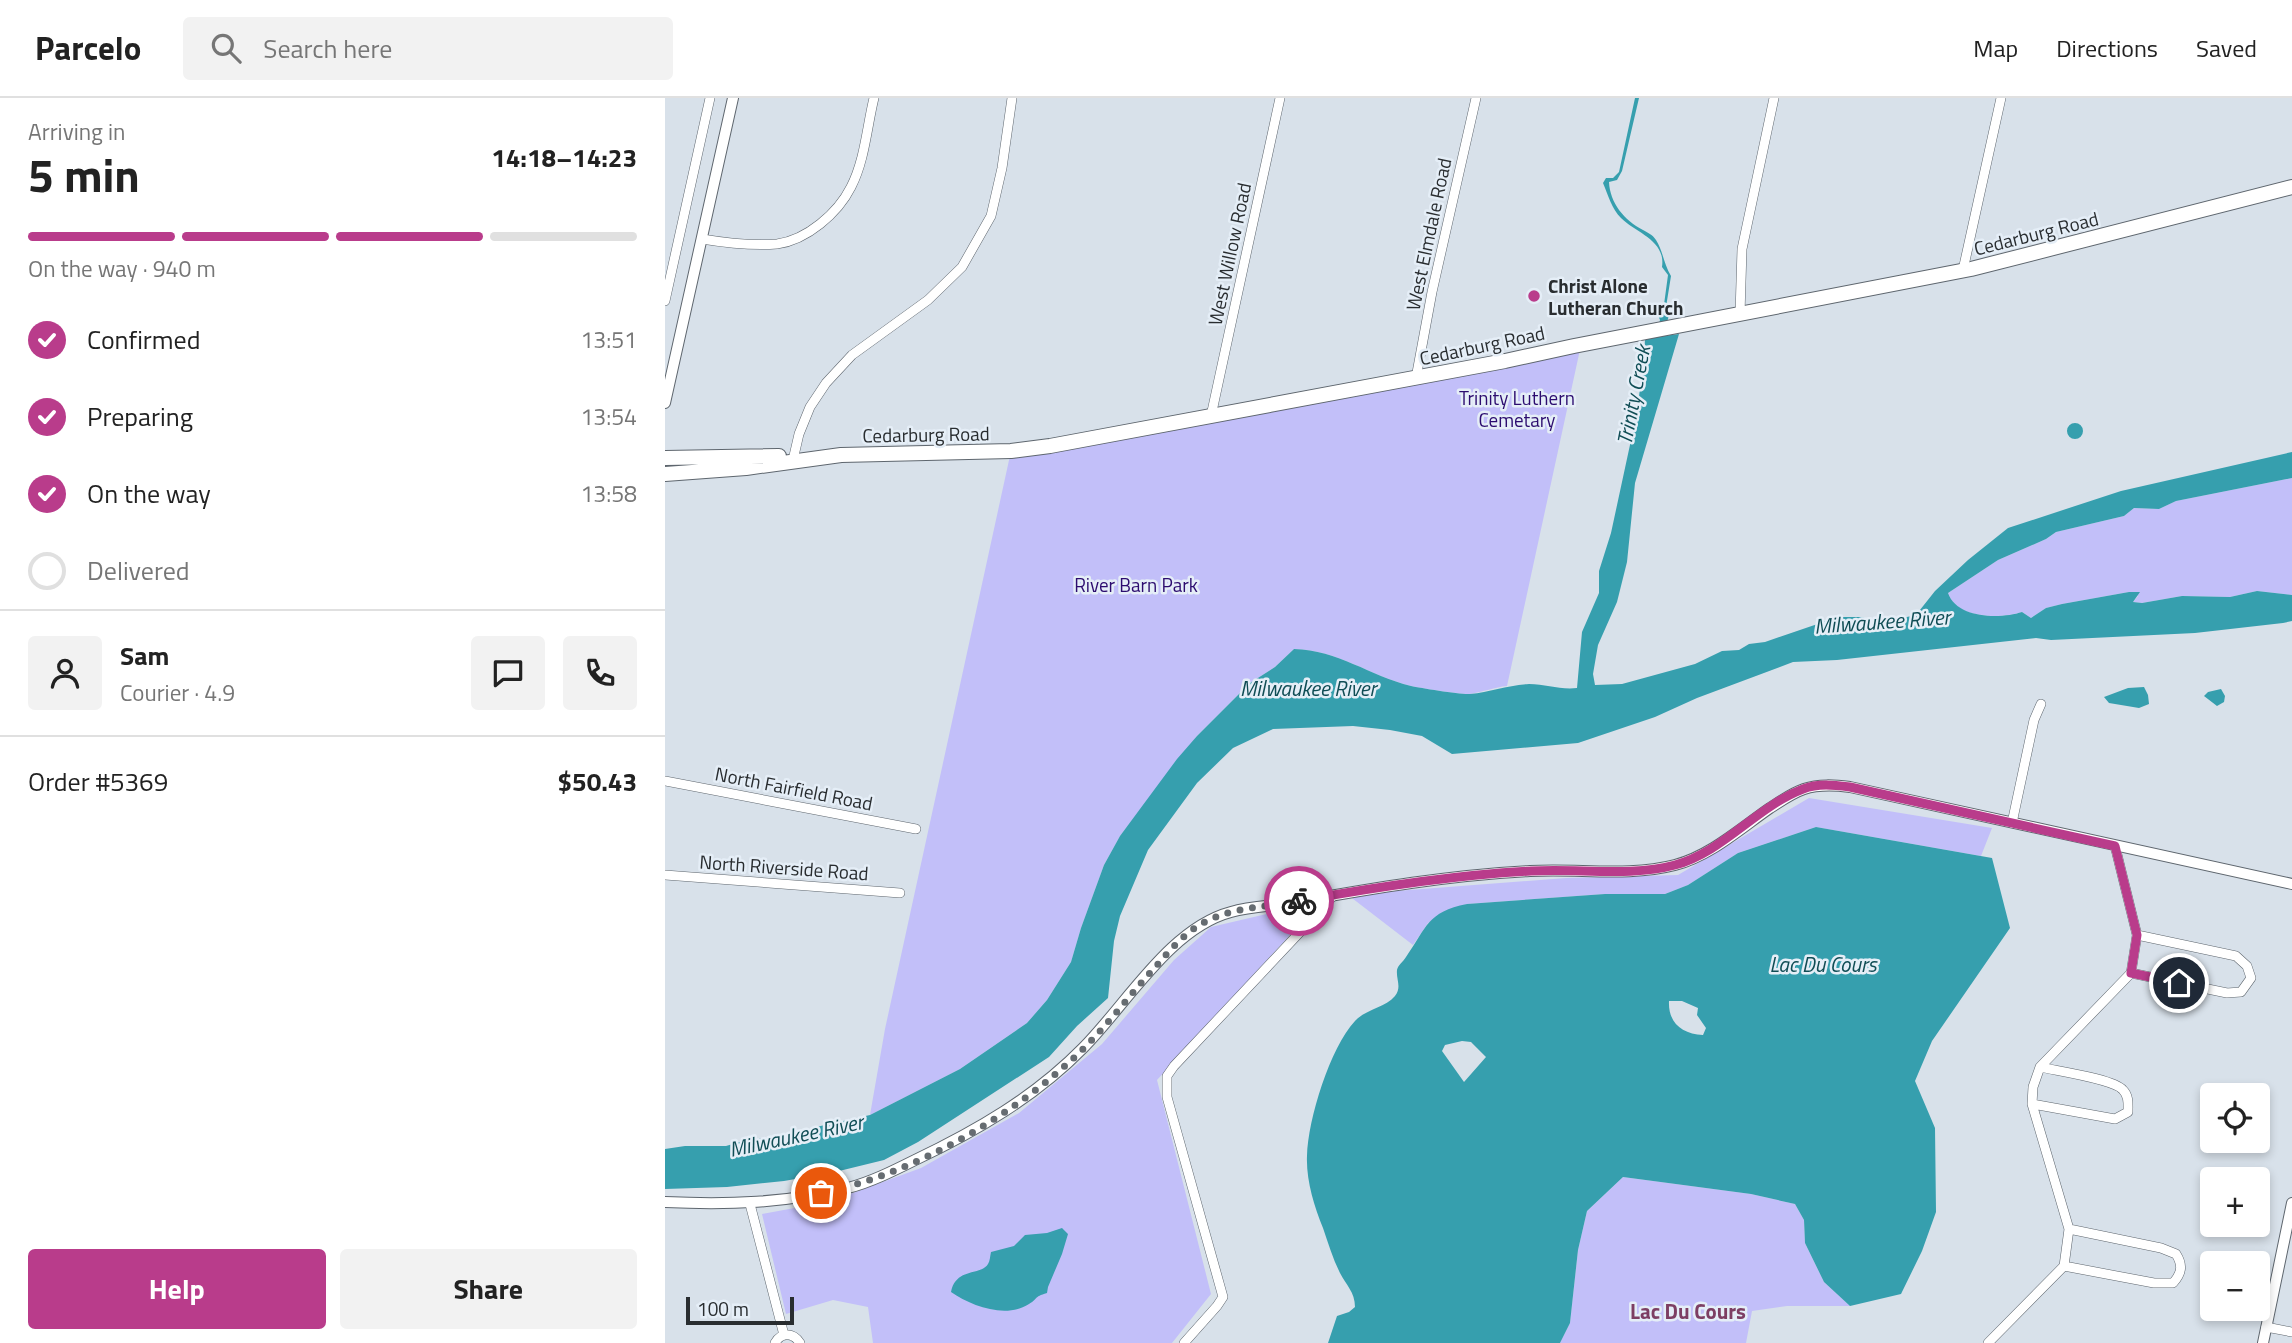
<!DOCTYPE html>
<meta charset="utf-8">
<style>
body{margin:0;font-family:"Titillium Web",sans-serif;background:#f2f2f2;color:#222;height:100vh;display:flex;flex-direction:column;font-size:26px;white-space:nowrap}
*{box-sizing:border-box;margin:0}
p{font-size:23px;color:#767676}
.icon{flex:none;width:38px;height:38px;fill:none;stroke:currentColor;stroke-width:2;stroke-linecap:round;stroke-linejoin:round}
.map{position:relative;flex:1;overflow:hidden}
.panel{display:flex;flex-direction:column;background:#fff;width:665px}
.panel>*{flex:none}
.tools{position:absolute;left:1535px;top:985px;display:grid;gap:14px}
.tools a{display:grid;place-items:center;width:70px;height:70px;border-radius:7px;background:#fff;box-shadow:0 4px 10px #0003;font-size:35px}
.scale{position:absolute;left:21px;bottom:18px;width:108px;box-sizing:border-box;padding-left:7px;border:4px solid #292d30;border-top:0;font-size:19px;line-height:24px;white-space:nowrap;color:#292d30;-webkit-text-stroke:5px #e5eef7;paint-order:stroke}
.pin{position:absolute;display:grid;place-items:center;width:60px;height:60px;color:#fff;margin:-30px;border:4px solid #fff;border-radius:50%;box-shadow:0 2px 7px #0007}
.courier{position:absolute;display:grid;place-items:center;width:70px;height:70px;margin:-35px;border:5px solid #b93c8b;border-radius:50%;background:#fff;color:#222;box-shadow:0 2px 9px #0007}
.headline em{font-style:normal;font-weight:700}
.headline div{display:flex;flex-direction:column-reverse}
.headline{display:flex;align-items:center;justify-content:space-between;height:119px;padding:0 28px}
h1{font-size:46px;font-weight:700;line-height:52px}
.bar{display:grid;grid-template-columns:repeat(4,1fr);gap:10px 7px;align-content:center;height:84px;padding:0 28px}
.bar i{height:9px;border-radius:5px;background:#e0e0e0}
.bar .selected{background:#b93c8b}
.bar p{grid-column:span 4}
.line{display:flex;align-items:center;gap:18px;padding:0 28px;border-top:2px solid #e0e0e0}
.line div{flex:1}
.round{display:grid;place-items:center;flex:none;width:74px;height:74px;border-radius:7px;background:#f2f2f2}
ol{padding:0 28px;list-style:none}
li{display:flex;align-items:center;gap:21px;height:77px}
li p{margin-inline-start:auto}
li .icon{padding:7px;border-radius:50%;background:#b93c8b;color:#fff;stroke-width:4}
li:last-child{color:#767676}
li i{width:38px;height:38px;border:4px solid #e0e0e0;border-radius:50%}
.button{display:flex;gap:14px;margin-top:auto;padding:14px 28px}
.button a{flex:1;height:80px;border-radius:7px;background:#b93c8b;color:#fff;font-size:28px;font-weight:700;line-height:80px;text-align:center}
.button a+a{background:#f2f2f2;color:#222}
header{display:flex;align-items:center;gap:42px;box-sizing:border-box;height:98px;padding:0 35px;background:#fff;border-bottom:2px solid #e0e0e0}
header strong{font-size:33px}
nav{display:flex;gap:38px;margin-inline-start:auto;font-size:24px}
.search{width:490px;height:63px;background:#f2f2f2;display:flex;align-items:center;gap:18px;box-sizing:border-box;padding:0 24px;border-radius:7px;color:#767676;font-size:26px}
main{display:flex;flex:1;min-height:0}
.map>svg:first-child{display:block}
.green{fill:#c2bff9}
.water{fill:#369fae;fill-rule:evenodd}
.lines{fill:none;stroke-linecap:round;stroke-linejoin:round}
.minor-casing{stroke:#5e666e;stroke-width:10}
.tertiary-casing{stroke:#5e666e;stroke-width:12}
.primary-casing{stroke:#5e666e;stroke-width:16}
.minor{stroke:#fff;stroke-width:9}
.tertiary{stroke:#fff;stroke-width:10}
.primary{stroke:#fff;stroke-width:14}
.done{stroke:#666c71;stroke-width:7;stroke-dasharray:0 12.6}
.route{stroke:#b93c8b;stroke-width:9}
.poi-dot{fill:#b93c8b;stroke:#e5eef7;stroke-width:2.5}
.labels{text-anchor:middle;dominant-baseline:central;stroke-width:5;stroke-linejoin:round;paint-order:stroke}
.street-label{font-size:19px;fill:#292d30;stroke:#e5eef7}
.poi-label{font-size:19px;font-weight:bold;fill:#292d30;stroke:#e5eef7;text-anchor:start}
.park-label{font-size:19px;fill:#2c0c6f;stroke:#e5eef7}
.water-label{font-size:21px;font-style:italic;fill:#104d55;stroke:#e5eef7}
.neighbourhood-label{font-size:21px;font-weight:bold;fill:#7d3e63;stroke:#e5eef7}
</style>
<header>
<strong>Parcelo</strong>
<div class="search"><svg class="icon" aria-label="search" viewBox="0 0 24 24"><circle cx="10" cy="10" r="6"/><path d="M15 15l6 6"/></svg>Search here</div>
<nav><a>Map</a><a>Directions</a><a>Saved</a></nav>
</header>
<main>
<section class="panel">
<div class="headline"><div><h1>5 min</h1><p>Arriving in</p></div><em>14:18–14:23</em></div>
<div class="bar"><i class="selected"></i><i class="selected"></i><i class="selected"></i><i></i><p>On the way · 940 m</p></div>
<ol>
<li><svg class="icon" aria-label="check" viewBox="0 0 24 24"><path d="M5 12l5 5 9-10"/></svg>Confirmed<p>13:51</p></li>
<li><svg class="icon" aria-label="check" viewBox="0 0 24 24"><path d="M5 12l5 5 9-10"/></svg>Preparing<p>13:54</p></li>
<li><svg class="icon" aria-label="check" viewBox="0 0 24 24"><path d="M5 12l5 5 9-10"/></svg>On the way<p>13:58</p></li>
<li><i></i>Delivered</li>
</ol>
<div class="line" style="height:126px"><a class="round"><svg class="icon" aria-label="person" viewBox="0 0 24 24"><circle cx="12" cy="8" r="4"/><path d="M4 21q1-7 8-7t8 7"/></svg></a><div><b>Sam</b><p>Courier · 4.9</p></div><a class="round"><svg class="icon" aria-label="chat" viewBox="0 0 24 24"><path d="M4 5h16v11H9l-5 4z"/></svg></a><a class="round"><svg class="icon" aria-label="phone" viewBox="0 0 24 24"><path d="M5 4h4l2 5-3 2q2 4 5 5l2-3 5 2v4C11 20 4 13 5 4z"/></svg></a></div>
<div class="line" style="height:91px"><div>Order #5369</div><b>$50.43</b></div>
<div class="button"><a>Help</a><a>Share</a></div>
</section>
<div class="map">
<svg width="1627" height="1245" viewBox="0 0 1627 1245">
<rect width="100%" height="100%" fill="#d8e1ea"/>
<path class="green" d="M916,247L842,588C830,589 818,594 805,596C797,597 756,590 746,588C705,578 673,552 629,551L610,569L585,585L532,638L455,738L439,767L416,830L406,864L382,902L362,925L295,971L205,1017L220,931L346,353Z
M1627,380V497L1592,493L1565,499L1517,498L1477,505L1468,504L1473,498L1464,494L1397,506L1381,510L1366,520L1357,514C1336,521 1291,521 1283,495L1333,462L1381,441L1391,434L1459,418L1469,410L1494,411L1511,403Z
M1144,700L1327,730L1316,758L1151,729L1073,755L1023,787L1000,796H940L802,806L763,825L748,847L683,797H679L901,780L1013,777Z
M615,813L625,837L492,982L546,1196L507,1245H208L203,1209L168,1202L121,1216L97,1116L173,1102L177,1099L256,1070L354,1015L437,946L509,862L546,829Z
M958,1079L1086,1096L1130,1106L1139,1122L1140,1145L1159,1184L1185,1208H1122L1087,1213L1081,1245H895L905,1225L913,1152L922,1113Z"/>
<path class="water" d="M970,0H974L957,73L952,82L944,84C945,105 959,122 978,132C983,135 987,136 991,142C998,153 999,167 1006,178L1001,209L1005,214L998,238L1014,236L970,385L962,464L952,504L933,547L928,576L930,587L957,586L1030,566L1057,553L1074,552L1084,546L1100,544L1173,519H1195L1219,524L1251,517L1270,493L1303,462L1343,430L1456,393L1627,354V380L1511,403L1494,411L1469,410L1459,418L1391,434L1381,441L1333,462L1283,495C1292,521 1336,521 1357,514L1366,520L1381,510L1397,506L1464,494H1475L1468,504L1477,505L1517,498L1565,499L1592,493L1627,497V523L1618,525L1530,535L1386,542L1371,540L1172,562L1128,564L1032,600L990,619L913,645L787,656L757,638L725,632L688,628L608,631L568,650L532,685L483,752L455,818L449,843L443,900L412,928L384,959L253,1044L219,1062L170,1074L119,1083L62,1089L0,1091V1051L20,1048H61L88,1040L113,1042L151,1029L205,1017L295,971L362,925L382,902L406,864L416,830L439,767L455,738L512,661L532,638L585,585L610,569L629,551C673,552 705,578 746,588C756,590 797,597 805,596C825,594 843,587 864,586C881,586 895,592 912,590L917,534L934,495V473L946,435L971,319L979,263L980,241L991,239L995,222L993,217L998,214L1003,177L997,169C1001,142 971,135 956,120C947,111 943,97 938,85L941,80H948L954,74Z
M1402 333a8 8 0 1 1 16 0a8 8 0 1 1-16 0Z
M1479,589L1483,597L1484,606L1474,610L1444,605L1439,599L1463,590Z
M1556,591L1560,598L1559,604L1552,608L1539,598L1543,594Z
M1151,729L1327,760L1345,830L1267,943L1250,983L1270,1030L1271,1114L1257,1153L1236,1196L1185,1208L1159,1184L1140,1145L1139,1122L1130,1106L1086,1096L958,1079L922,1113L913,1152L905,1225L895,1245H663L672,1218L684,1214L690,1209C690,1194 681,1187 675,1175C668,1161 663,1145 658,1130C649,1108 641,1082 642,1058C643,1021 665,950 690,923C701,911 720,910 730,898C737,889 731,882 732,872C733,867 738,864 741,859C762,829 762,814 802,806L940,796H1000L1023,787L1073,755ZM1004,903H1017L1033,910L1032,917L1041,930L1038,937C1017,936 1003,925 1004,903ZM797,943L806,944L821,959L799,984L777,953L780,947Z
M397,1130L403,1136L397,1156L383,1189L382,1195C368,1199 373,1201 364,1206C341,1221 306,1208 286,1194C291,1169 316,1178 323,1166C325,1163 325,1158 326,1154L349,1148L360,1137L382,1135Z"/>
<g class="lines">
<defs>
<path id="minor" d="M37,141C61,145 87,148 112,146C142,142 173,115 186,89C200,62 202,28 209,0
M1298,172L1336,0
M0,203L45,0
M1075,216L1077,151L1109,0
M751,280L767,194L811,0
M546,318L615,0
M128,362L134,336L145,309L161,285L187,257L263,202L297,169L326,118L337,70L347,0
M0,683L251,731
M1347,725L1369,622L1376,606
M0,777L235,795
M637,832L669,797
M1466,875L1562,895L1576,894L1586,880L1582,868L1571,858L1472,837
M1367,1006L1450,1021L1463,1014C1463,1006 1464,998 1458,992C1449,981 1392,973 1375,969
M85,1106L119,1237
M1399,1168L1489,1185H1508C1517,1175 1518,1167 1511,1156L1496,1150L1404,1131
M1601,1229L1627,1234
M110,1245C116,1234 128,1234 135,1245
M519,1245L552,1208L558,1199L502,999V978L509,968L637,832L623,805
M1323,1245L1399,1168L1404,1131L1367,1006L1368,989L1375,969L1466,875L1472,837L1450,748"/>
<path id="tertiary" d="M0,305L68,0
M0,1104C62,1107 122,1105 183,1090C206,1084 228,1073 250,1062C311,1033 370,999 418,950C461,907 505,830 566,814C587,808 610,808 631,804C709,790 786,777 865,773C912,770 964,779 1010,767C1045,758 1076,730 1105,710C1116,703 1127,695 1139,691C1154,686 1169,687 1185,689L1627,786
M1598,1245L1627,1105"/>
<path id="primary" d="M0,360L114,358
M0,376L81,370L176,357L346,353L385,348L840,263L909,248L1306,171L1627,89"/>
</defs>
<use href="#minor" class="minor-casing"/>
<use href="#tertiary" class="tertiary-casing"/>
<use href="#primary" class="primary-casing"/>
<use href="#minor" class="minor"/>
<use href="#tertiary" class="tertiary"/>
<use href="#primary" class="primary"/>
</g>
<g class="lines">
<path class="done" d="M156,1095C247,1077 353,1016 419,950C445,924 468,893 493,866C505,852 520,835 536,826C566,809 601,809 634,803"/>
<path class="route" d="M634,803C711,789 788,777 866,773C912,770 966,779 1010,767C1058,754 1091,709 1138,691C1153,685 1169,687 1185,689L1450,748L1472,837L1466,875L1514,885"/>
</g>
<circle class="poi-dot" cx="869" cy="198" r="7"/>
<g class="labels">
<g class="street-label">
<text transform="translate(1371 135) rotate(-14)">Cedarburg Road</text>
<text transform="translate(763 136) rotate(-78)">West Elmdale Road</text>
<text transform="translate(564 156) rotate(-78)">West Willow Road</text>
<text transform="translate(817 247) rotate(-12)">Cedarburg Road</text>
<text transform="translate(261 336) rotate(-1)">Cedarburg Road</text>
<text transform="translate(129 690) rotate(11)">North Fairfield Road</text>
<text transform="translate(119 769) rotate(4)">North Riverside Road</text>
</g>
<g class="poi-label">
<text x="883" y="187">Christ Alone<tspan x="883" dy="22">Lutheran Church</tspan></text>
</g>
<g class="park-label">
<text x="852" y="299">Trinity Luthern<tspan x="852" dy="22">Cemetary</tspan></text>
<text x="471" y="486">River Barn Park</text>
</g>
<g class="water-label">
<text transform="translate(968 297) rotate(-79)">Trinity Creek</text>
<text transform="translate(1217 523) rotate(-4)">Milwaukee River</text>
<text x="643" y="590">Milwaukee River</text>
<text x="1158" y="866">Lac Du Cours</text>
<text transform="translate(131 1037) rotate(-12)">Milwaukee River</text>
</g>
<g class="neighbourhood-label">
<text x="1023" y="1213">Lac Du Cours</text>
</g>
</g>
</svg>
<div class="tools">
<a><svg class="icon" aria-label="locate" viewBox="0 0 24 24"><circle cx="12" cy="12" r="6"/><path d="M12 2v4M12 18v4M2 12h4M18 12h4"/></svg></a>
<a>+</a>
<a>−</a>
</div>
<div class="scale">100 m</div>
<div class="pin" style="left:156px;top:1095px;background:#ea580c"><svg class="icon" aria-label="bag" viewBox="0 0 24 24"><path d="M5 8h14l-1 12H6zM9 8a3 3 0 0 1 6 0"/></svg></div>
<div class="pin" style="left:1514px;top:885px;background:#1f2937"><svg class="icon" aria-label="home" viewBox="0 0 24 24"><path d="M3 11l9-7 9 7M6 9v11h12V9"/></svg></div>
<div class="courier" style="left:634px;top:803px"><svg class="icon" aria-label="bike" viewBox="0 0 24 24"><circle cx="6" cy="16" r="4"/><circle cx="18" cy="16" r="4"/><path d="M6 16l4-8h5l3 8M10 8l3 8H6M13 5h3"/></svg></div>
</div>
</main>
